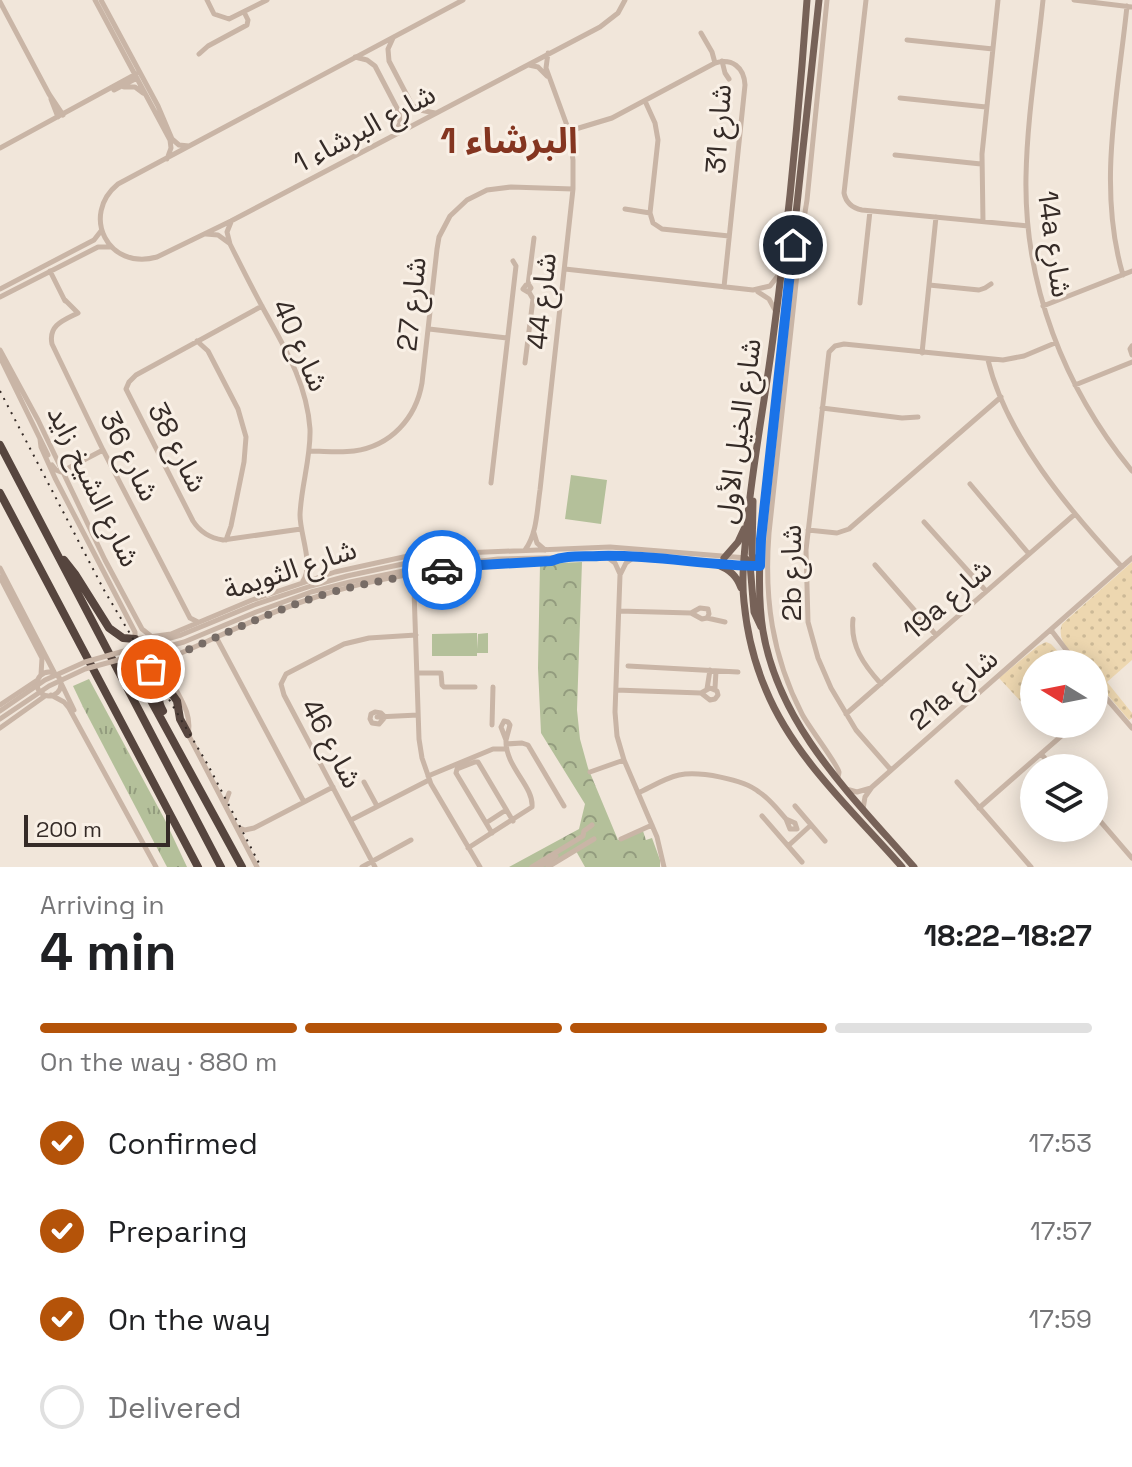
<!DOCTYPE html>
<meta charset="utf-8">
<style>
body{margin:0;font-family:"Space Grotesk","Noto Sans Arabic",sans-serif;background:#f6f6f6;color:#202124;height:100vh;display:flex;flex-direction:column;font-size:30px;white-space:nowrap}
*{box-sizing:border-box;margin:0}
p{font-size:26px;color:#757577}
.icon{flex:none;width:44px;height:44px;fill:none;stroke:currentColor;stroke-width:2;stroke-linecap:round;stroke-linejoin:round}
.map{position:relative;height:867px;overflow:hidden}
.panel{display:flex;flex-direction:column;background:#fff;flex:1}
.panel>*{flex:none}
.needle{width:52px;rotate:280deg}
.fabs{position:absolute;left:1020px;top:650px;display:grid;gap:16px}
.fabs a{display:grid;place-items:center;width:88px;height:88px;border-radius:50%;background:#fff;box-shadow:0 4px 20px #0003;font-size:40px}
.scale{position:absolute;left:24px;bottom:20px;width:146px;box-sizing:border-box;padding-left:8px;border:4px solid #352b27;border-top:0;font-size:22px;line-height:28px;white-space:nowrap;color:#352b27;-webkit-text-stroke:6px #f9f0e6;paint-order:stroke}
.pin{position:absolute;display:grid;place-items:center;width:68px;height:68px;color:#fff;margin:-34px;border:4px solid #fff;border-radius:50%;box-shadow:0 2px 8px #0007}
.courier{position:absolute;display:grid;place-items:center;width:80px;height:80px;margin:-40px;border:6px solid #1a73e8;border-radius:50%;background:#fff;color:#222;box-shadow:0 2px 10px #0007}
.overview em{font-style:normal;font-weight:700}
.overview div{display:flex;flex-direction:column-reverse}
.overview{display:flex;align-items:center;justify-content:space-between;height:136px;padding:0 40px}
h1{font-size:52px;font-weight:700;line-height:60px}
.bar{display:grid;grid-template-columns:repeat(4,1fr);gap:12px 8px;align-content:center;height:96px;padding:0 40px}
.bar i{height:10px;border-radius:6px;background:#e0e0e0}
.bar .on{background:#b45309}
.bar p{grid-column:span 4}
ol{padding:0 40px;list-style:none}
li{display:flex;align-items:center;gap:24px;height:88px}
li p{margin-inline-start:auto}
li .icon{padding:8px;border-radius:50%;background:#b45309;color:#fff;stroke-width:4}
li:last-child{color:#757577}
li i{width:44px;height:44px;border:4px solid #e0e0e0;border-radius:50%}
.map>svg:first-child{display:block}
.grass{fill:url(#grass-tufts)}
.sand{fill:url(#sand-dots)}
.park{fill:url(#park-crowns)}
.pitch{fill:#b4c09a}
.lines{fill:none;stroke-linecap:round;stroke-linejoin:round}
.minor{stroke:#c9b5a6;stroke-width:5}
.major{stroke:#776258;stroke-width:7}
.highway{stroke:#56453e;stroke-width:8}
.rail{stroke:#352b27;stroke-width:2;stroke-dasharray:2 6;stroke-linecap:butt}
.minor-bridge{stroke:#c9b5a6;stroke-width:5}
.done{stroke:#776c66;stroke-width:8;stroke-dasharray:0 14.4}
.route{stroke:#1a73e8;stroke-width:10}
.labels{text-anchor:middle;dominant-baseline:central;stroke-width:6;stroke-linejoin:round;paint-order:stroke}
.street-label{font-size:28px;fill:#352b27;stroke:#f9f0e6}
.district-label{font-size:36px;font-weight:bold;fill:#843520;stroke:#f9f0e6}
</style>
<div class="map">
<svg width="1132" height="867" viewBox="0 0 1132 867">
<defs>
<pattern id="grass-tufts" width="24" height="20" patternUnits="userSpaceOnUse" patternTransform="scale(2)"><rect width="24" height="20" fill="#b4c09a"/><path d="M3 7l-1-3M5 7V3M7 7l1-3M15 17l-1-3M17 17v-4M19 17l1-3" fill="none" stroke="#939c7e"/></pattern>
<pattern id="sand-dots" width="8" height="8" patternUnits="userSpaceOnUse" patternTransform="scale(2)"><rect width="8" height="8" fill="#edd7b0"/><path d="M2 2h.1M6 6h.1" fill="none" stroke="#ccb997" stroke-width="1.8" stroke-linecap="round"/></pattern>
<pattern id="park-crowns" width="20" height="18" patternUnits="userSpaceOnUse" patternTransform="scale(2)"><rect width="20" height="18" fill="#b4c09a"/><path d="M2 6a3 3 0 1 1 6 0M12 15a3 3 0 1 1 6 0" fill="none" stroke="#939c7e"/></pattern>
</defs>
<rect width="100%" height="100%" fill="#f1e6da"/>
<path class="grass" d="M89,679L165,820L187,867H167L83,707L73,686Z"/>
<path class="sand" d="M1132,562V660L1107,682L1132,713V718L1129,720L1094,679V664H1081C1071,652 1056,641 1062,624Z
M1046,642L1051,644L1070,664H1065L1053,652L1041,664H1034V670L1025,679L1034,690V700L1025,706L999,678L1038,646Z"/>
<path class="park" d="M582,562L577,710L580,739L588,768L618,840L643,831L646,840L652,838L660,860V867H585L576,851L549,867H509L579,829L585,804L541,733L538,668L540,564Z"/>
<path class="pitch" d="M571,475L607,480L601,524L565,519Z
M477,633V649L478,634L488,633V653H477V656H432V634Z"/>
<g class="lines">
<path class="minor" d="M95,0L170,140L171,148L167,159
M101,0L158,106L172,139L179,145L189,146
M207,0L214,14L229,19L267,0
M463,0L118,184C80,215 108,271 157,257L231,221L600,27L618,13L625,0
M827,0L807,200L801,237L769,533C764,598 772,656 802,714C808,726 838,765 839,772C839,774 838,776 838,778
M866,0L844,193C846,203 852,208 862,210L1028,226
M1043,0C1037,59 1027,118 1026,177C1024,285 1064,388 1132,471
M1074,0L1132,7
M0,2L49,94L63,115
M701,33L712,52L715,63
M393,38L388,49L389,61L412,105L420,110L435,113
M907,40L993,49
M199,54L208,46L247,25L248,20L244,12
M355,57L367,60L375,66L399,112L400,123L394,135
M722,61L725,73L729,79
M529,65L538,67L547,76
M124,87H135L143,93
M114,90L137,78
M900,98L986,107
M51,99L58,117
M645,101L655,123L658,140L650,213L653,223L662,229L729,236
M569,131L612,118L715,63C732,58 744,67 745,85L724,287
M0,148L136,74
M895,155L981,164
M625,209L650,213
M231,222L227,232L230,244C241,266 252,288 264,310C285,348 307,384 310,429C311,458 301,486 300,515C300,535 314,565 303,581
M983,222L982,154L998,0
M206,234L218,235L229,243
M565,269L753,290L770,286L780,273
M50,271L65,301
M1123,275C1097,188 1118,94 1127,6
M526,285H529L531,288L528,292L523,289Z
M528,285L534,238
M929,285L979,290L985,288L991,284
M0,289L94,240L101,231
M758,292L769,299L775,310
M0,297L98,247H111
M65,300L78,313C64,320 48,325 52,344L103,450L190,618L198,622
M860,303L870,211
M262,306L136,375L129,382L126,389L193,521C200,532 210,538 223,540L301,529
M1043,306L1132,271
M429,329L507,338
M197,341L208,351L238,409L246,437L244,462L231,526L226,540
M1132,346L1130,349L1132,355
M0,350L38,420L105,560L142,629L152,637
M922,353L936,217
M0,357L48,455
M988,360C1006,436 1070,511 1122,567
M525,363L533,299L529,292
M1075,385L1132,362
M822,408L902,418L918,417
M40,439L41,447L55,478L135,632V639L171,634L252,600L335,572L408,556L450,552L462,553L610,547L747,558
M309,451C324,451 339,453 354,451C391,446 416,418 422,383L437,249L439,237L450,216L467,200L487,190L511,187L573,189
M52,465L56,470L61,472L103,450
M491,483L516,266L513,261
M970,484L1029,554
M924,522L986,591
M808,530L837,533L849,529L1001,397
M534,533L537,543L545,550
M525,550C537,534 537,510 540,490L573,189V160L569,131L546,68L548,53
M636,556L626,563L620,575L615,712L617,736L624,760L657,837L664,867
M607,557L615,563L620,574
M412,562L461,554
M875,565L936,635
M0,568L55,674
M413,569L498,559L621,556L747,566
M421,574L416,583L414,590L419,739L422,758L431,784L480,867
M0,577L42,658L41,675
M700,608L708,609L709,614L707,618L702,619L691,613Z
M619,611L691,613
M707,618L725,622
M853,619C850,646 864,665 881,684
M1051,630L1077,664
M216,637L304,802
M170,659C160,681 195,703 188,734L257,867
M158,663C212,640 265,613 322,595C395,572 474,565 551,561L560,557
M628,666L738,672
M37 684a12 12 0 1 1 24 0a12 12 0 1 1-24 0Z
M417,673H441L442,685L444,687H475
M61,683L74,710
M1094,684L1132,728
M710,688L717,691L718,695L715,699L710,700L701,693Z
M715,688L716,671
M707,689L710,670
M616,690L701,693
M51,695L64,702L69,708L156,867
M0,705L36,681
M1094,708L1105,698
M375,712L381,713L385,717L379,724L372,723L370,719L371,714Z
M846,714L1075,514
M377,717L418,715
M504,721L508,722L510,725L506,740L501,727Z
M492,725L493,687
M0,728L45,696
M506,744L522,743L528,745L564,806
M1041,754L1054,768
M891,770L856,730L831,688L818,658L808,622L806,550L829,352L835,346L844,344L1003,360L1024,356L1055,343
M590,772L624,760
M428,776L493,749H506
M364,782L377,806
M957,782L1031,867
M846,789L857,792L871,788
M638,793C651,787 665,778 679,775C699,771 743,779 759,792C770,799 778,810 786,819
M225,804L229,793
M795,806L825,841
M979,808L1075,724
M863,809L865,797L872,787L1132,558
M1094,814L1132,858
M762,816L802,862
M786,819L795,823L797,829H790Z
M351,820L429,780
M486,823L506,810
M237,827L245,830L254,828L333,787
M492,833L456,773L457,769L475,762H478L513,821
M621,839L652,825
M788,846L811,825
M468,848L532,807C534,786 505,767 506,740
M362,867L411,840
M375,867L284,695L281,684L286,674L344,644L369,638L416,635
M532,867L583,836L584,831L592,825
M539,867L556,856
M548,867L594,839"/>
<path class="major" d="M807,0C799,113 788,226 773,338C765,400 753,461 747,524C745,550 741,576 744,602C747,633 754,662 766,690C794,758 854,812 902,867
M819,0L761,539C759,569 758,601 763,631C779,727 853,797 914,867
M753,501L752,554L754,561L760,566
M724,558L738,542L744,529
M746,559L750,564L754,612L761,627
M718,565C730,570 737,576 741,588"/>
<path class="highway" d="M0,445L221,867
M0,493L198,867
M64,560L75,574L109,628L123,638L135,639
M158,663C147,671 143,682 148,695L242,867
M163,711C159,704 157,698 164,693L172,694L177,701L180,719L188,734"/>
<path class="rail" d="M0,391L104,590L208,765L261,867"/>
<path class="minor-bridge" d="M0,711L45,680L85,662L181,635L254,605L311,586L347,576L412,562
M0,719L49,686L85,669L184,642L256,612L311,592L350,582L413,569"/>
</g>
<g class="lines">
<path class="done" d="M151,669L158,663C212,640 264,614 319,596C359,583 401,578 442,570"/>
<path class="route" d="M442,570L481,565L551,561C567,555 581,557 599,556C653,554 706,566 760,566L761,539L793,245"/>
</g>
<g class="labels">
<g class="street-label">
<text transform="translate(364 128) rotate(-28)">شارع البرشاء 1</text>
<text transform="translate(718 129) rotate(-86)">شارع 31</text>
<text transform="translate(1055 244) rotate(82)">14a شارع</text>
<text transform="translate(541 301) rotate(-84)">شارع 44</text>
<text transform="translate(411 304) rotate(-84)">شارع 27</text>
<text transform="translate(301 345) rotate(66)">شارع 40</text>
<text transform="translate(738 431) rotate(-82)">شارع الخيل الأول</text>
<text transform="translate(178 447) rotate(63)">شارع 38</text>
<text transform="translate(130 456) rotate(63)">شارع 36</text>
<text transform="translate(94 486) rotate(64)">شارع الشيخ زايد</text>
<text transform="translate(290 569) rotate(-18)">شارع الثويمة</text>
<text transform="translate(791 573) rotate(-90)">2b شارع</text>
<text transform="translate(947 599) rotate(-41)">19a شارع</text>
<text transform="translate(953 689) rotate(-41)">21a شارع</text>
<text transform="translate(332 743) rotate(62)">شارع 46</text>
</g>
<g class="district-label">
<text x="509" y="141">البرشاء 1</text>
</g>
</g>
</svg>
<div class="fabs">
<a><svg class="needle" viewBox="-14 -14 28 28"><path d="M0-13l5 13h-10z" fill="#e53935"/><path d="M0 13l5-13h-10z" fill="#757577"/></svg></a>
<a><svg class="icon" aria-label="layers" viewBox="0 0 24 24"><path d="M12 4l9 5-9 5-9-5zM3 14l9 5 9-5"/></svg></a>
</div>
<div class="scale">200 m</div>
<div class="pin" style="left:151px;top:669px;background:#ea580c"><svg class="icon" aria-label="bag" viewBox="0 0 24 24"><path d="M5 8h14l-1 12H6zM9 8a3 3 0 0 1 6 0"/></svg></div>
<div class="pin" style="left:793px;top:245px;background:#1f2937"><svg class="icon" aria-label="home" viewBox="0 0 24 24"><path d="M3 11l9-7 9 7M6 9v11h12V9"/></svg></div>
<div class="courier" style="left:442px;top:570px"><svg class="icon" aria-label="car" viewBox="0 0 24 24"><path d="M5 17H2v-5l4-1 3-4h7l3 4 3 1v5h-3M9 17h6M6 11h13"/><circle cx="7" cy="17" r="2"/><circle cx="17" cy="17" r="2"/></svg></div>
</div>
<section class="panel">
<div class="overview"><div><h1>4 min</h1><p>Arriving in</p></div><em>18:22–18:27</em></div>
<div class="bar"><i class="on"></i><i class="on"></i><i class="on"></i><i></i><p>On the way · 880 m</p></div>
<ol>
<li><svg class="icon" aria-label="check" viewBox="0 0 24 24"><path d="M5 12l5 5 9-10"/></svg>Confirmed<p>17:53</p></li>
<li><svg class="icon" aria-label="check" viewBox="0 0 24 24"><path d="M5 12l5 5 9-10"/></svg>Preparing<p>17:57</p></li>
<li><svg class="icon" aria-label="check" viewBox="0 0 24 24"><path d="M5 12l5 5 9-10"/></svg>On the way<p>17:59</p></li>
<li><i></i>Delivered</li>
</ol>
</section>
